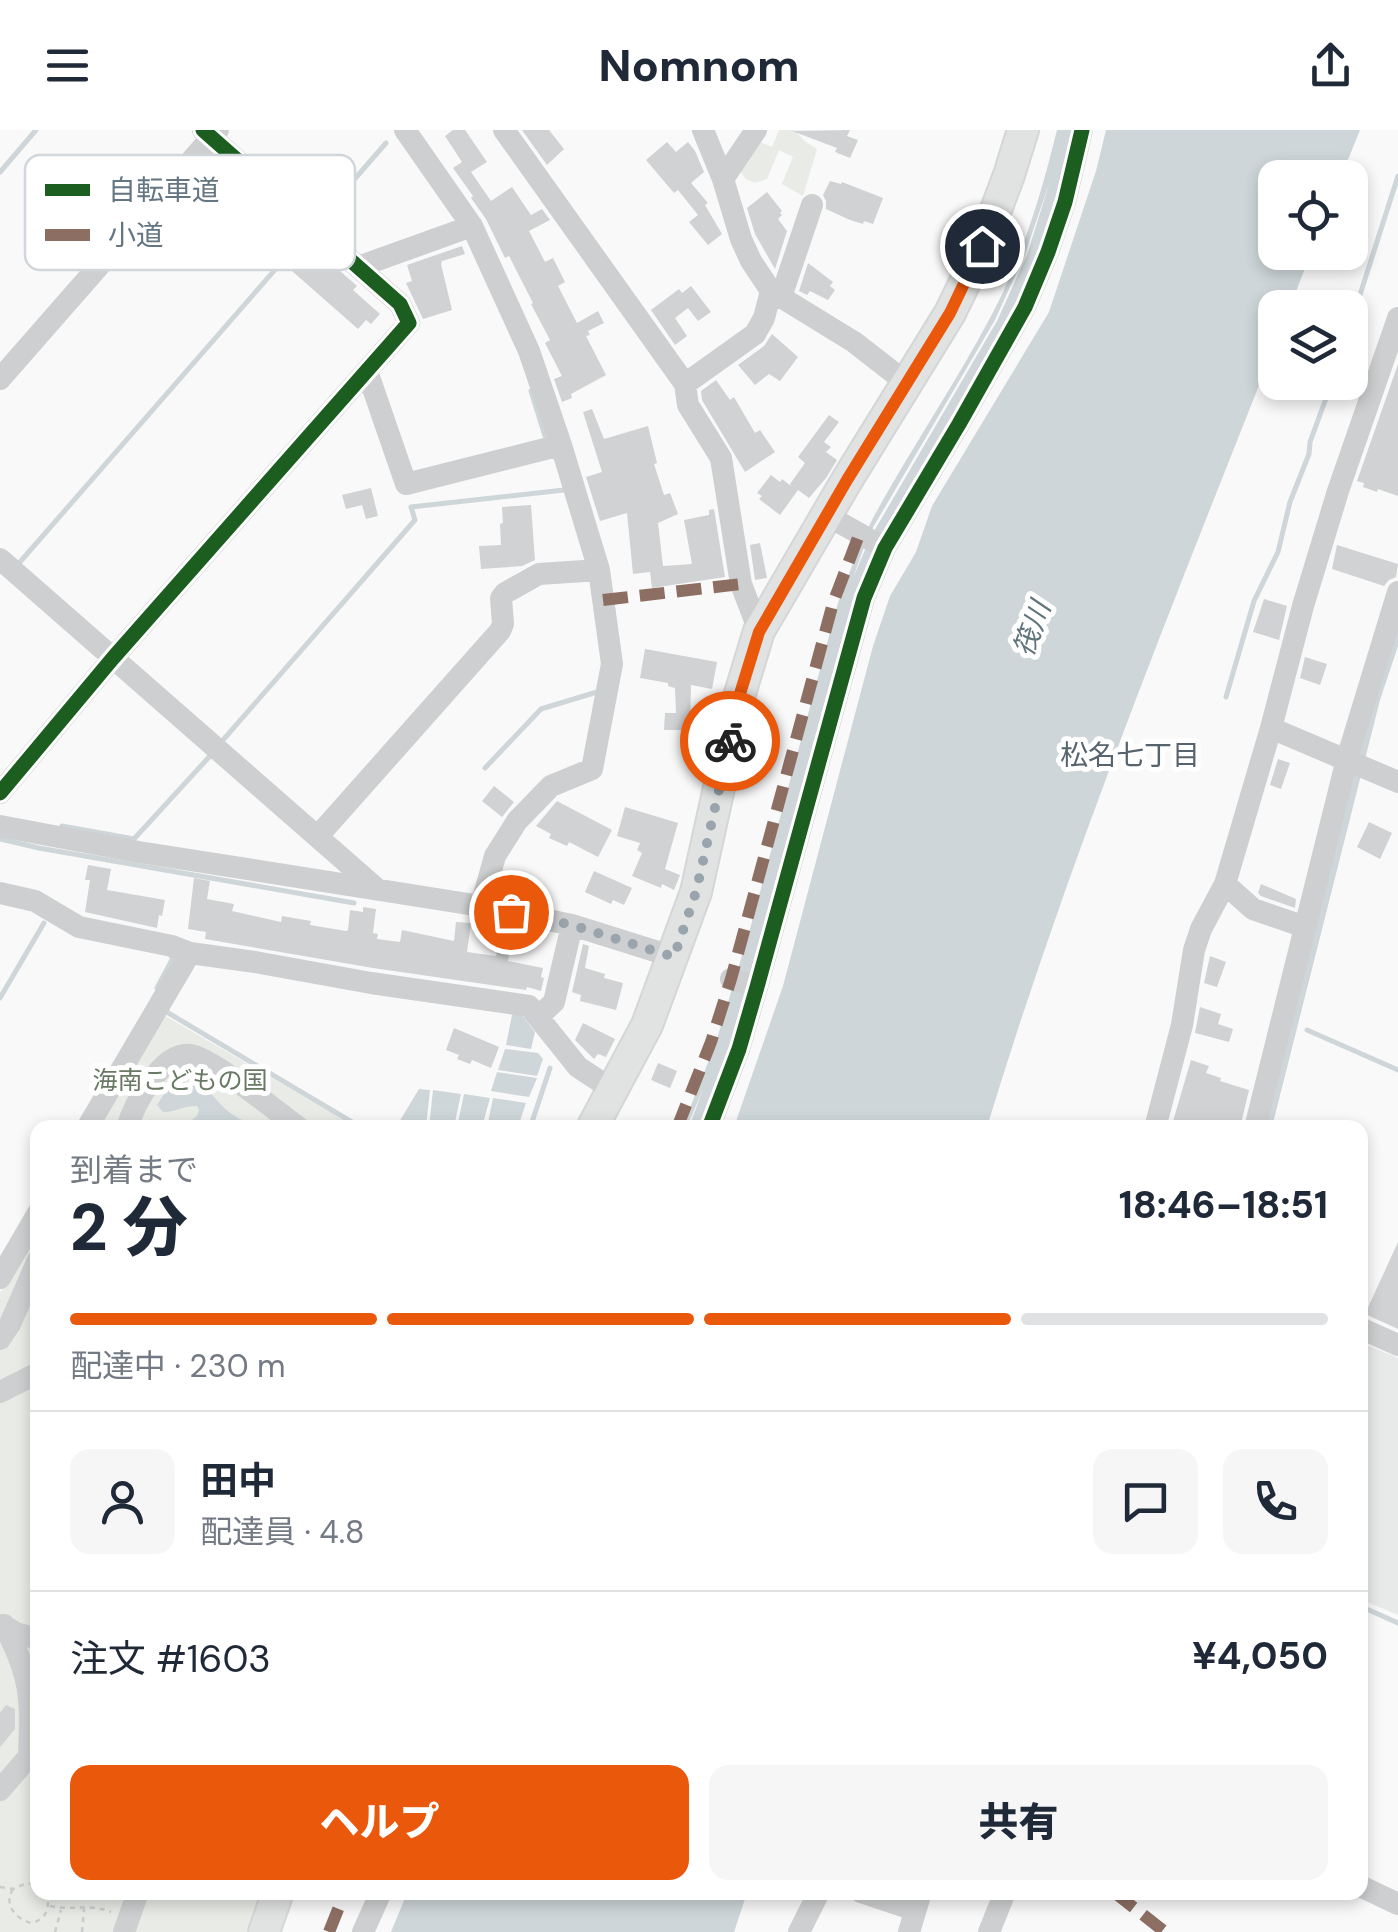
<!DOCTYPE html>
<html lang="ja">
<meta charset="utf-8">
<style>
body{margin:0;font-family:"DM Sans","Noto Sans JP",sans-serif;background:#f6f6f7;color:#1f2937;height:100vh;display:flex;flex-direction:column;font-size:38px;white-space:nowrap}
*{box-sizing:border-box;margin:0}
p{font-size:32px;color:#747a83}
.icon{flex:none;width:55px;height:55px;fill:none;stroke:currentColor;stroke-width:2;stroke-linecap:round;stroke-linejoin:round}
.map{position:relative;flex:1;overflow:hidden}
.panel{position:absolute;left:30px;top:990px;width:1338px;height:780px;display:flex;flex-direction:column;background:#fff;border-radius:20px;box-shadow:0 5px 15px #0003}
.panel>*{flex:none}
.tools{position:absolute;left:1258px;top:30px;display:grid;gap:20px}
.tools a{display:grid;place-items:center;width:110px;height:110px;border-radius:20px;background:#fff;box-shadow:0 5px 15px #0003;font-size:50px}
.pin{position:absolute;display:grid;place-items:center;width:85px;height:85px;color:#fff;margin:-42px;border:5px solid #fff;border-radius:50%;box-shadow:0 2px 10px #0007}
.courier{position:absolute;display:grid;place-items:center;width:100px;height:100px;margin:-50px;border:8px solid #ea580c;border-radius:50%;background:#fff;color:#222;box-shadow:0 2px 12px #0007}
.head em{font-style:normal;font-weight:800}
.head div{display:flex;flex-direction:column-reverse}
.head{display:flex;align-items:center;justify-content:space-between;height:170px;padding:0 40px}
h1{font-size:65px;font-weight:800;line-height:75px}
.bar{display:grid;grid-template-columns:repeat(4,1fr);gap:15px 10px;align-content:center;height:120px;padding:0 40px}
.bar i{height:12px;border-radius:8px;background:#e0e1e3}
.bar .current{background:#ea580c}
.bar p{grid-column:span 4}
.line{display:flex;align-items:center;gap:25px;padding:0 40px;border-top:2px solid #e0e1e3}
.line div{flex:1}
.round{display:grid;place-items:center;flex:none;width:105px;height:105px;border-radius:20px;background:#f6f6f7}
.primary-button{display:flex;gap:20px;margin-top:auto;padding:20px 40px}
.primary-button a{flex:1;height:115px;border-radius:20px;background:#ea580c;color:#fff;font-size:40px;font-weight:800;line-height:115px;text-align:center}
.primary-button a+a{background:#f6f6f7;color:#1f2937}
header{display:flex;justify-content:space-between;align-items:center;height:130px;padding:0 40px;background:#fff;font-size:45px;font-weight:800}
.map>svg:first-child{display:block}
.built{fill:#e8e9e9}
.green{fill:#e8ebe6}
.water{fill:#ced6d9;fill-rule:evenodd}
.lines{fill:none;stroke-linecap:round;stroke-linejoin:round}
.stream{stroke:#ced6d9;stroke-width:5}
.building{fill:#d0d2d3}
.major-casing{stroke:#d5d6d7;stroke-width:34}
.path{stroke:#cbcccd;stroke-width:2.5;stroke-dasharray:5 5;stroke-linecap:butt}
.minor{stroke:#cecfd0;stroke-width:22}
.major{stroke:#e1e2e2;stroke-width:30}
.quiet{stroke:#8d6e63;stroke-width:12;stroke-dasharray:25 12;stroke-linecap:butt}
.cycleway-casing{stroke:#fff;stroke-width:21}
.cycleway{stroke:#1b5e20;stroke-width:15}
.done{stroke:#99a4ac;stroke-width:10;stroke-dasharray:0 18}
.route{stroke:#ea580c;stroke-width:12}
.labels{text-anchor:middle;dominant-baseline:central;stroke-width:10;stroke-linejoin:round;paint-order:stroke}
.park-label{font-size:25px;fill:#687a64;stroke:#fff}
.water-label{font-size:28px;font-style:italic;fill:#60757c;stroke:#fff}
.neighbourhood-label{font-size:28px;fill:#57646e;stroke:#fff}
.key{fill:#fff;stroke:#d1d6da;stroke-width:2.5}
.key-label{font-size:28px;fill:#657683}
</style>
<header><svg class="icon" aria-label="menu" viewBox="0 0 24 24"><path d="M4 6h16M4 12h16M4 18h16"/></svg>Nomnom<svg class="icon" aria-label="share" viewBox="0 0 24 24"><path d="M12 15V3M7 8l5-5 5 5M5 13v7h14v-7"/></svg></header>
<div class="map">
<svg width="1398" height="1802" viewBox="0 0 1398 1802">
<rect width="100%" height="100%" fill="#f9f9f9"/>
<path class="built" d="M1360,1212L1398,1228V1485L1360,1469Z"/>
<path class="green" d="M779,0H794L806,12L817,19L803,66L782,54L793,27L779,20L767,49L755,53L746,49L738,39L758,11L772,17Z
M162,884L356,997L96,998Z
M37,1098L38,1762L270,1763L256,1802H0V1163Z"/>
<path class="water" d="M1057,0H1073L1057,61L1036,127L1005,196L878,412L730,919L699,997H689L703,959L687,997L682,998L716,912L750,799L838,473C849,444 859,415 873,388C910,320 954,256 990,188C1022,129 1041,65 1057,0ZM1050,51L1027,125L997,191L870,408L853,448L868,406L995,190L1025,124Z
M1106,0H1360L1341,47L1275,48V122L1311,123L1290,177L1275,178V215C1173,473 1068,731 987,997H734L783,856L873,516L890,466L916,422L932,376L1049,182L1096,41Z
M1398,493V516L1380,570L1272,997L1265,998L1362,610Z
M512,885H522L535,902L531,919L506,915Z
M505,919L538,923L543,929L537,946L498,940Z
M497,942L537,948L529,967L491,961Z
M184,952C214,957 211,969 232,984C239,989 247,992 254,997H183L197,986L199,980L197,976C185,975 176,982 163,982L157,975L166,961Z
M419,959L430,960L426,997H396Z
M433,960L461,964L454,997H429Z
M464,964L490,968L482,997H457Z
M493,968L526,973L518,997H487Z
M407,1763V1762L747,1763L734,1802H391Z"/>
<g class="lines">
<path class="stream" d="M0,42L36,0
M319,90L386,13
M1350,196L1398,46
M531,261L545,306
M20,432L307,103
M1226,567L1254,471L1278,422L1290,372L1309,324L1310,312L1332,252
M223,610L415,390L411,377L564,360
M485,638L541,579L597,562
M62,696L134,709L210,626
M0,709L39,718L354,773
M157,858L174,826H171
M0,868L44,793
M165,881L362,998
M1307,900L1398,940
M530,998L550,938
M1360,1476L1398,1493"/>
</g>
<path class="building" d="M453,0H465L487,32L471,42L491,71L512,57L531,85L542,79L550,90L529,101L545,132L553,128L565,152L558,156L577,193L598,181L604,193L588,201L590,205L586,206L606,245L571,264L572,268L562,272L554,249L562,246L545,213L550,210L531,174L533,173L509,126L505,128L486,89L471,68L473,66L453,38L462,32L445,6Z
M522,0H549L564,19L547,35Z
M850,0L847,6L858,10L850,28L835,22L837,18L792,1Z
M667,12L676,22L688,12L695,21L704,42L691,53L708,73L705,75L722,104L708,115L689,92L698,85L678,60L674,63L646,30Z
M830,51L841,54L842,52L883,68L873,94L864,91L863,94L850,90L826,79V71L823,65Z
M767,62L782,81L780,83L782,85L778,89L787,101L775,139L755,104L747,78Z
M462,116L465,124L442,131L441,134L452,180L423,189L406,153L412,151L407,135Z
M313,117L357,156L353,160L380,184L371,194L366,190L358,199L292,141Z
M808,133L833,152L830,156L835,160L828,170L810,161L807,165L799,161Z
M691,156L711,182L698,191L688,178L675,188L687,206L675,215L651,180L679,159L682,163Z
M772,204L798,227L780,251L769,244L755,255L738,235L764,216Z
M1398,234V366L1378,359L1377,362L1363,357L1364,353L1357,351Z
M716,250L730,270L734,267L755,303L760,300L775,322L745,342L702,270L701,261Z
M592,279L604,309L648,296L657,333L654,334L664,365L670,363L678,384L658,393L663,436L692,434L684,390L709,385V380L714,379L725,447L652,458L650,442L633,444L627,383L600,391L586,347L602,342L583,282Z
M829,285L839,292L824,312L831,317L826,322L837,330L826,348L809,368L798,360L780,385L759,369L762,366L757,363L771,345L780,352L782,349L791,356L790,354L805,333L798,327Z
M371,358L378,386L366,389L362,375L346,379L342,365Z
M531,375L535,430L522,436L481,439L479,416L501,415L500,394L503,393L502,377Z
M760,413L767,448L755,450L750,415Z
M1337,415L1398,434L1396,447L1389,450L1384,456L1332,439Z
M1264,469L1287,476L1279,510L1253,502Z
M645,519L717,532L712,559L691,555L690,600H664L665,583H676L675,558L668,556V553L640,548Z
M1305,527L1327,534L1320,555L1300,548Z
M1278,629L1290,633L1281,659L1270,655Z
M494,656L514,672L502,687L482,671Z
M557,671L612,700L598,727L569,712L567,716L549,708L551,704L536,696Z
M625,677L678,693L665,739L680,745L674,760L662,754L661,758L632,746L642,723L637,720L640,713L617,706Z
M1369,692L1392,703L1380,729L1357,717Z
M88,735L111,739L107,760L165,770L162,786L159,785L157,798L85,782L90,750H85Z
M594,741L632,758L624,775L613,770L611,774L585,762Z
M194,748L210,751L207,769L234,774L232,781L281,792L282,786L311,791L310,795L346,801L348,800L350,780L363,782V777L376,779L373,803L378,804L377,809L400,812L402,800L454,811L456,792L471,793L467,822L496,826L501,799L513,801L508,831L543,838L541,847L544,848L541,861L527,857L526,860L373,838L205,809L206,802L188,799Z
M1261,754L1296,769L1295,778L1261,766L1258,763Z
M583,814L589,816L585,838L605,844L604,848L623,853L616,880L580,871L581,865L572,862Z
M1210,826L1226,832L1217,857L1204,853Z
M1200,877L1221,884L1218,894L1233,899L1229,912L1195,903Z
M583,893L615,909L606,927L598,924L594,929L575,910Z
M454,898L499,917L491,938L472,930L470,934L457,929L459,925L446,920Z
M1191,930L1209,936L1206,943L1221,948L1220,951L1249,960L1240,998H1171Z
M658,933L677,941L670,958L651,950Z
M1398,1112V1199L1365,1184Z
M6,1575L15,1579V1599L0,1617V1583Z"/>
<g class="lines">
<defs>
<path id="major" d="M592,998L647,895L696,762L739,567L759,501L847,350L950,183L982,117L1009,45L1023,0
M264,1802L278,1762"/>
</defs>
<use href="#major" class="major-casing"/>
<path class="path" d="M0,1757L13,1759L27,1753L38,1755
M13,1759C3,1775 16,1789 31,1793C46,1790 52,1777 45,1762
M50,1776C73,1781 87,1773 111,1782
M55,1802L61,1780
M82,1802L84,1779"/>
<path class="minor" d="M405,0L472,96L529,221L561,315L599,440L612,534L592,639L551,656L517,691L495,726L481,776
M504,0L685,254L688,275L721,328L741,454L759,501
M703,0L723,49L741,109L751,131L771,161L854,212L908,254
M723,49L756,0
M358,137L472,96
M781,167L812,75
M367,241L406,354L561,315
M0,249L218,0
M685,254L755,204L764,188L771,161
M826,385L885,418
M0,429L377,759
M1271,598L1398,652
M0,663L113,528L409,193L400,174L203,0
M0,696L139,722L481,776L572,795L674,827
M318,706L500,501L503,494L501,468L505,463L539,444L599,440
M1225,754L1253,779L1305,797
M0,763L35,771L79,797L172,816L190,823L255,832L371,853L529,876L578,937L613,960
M731,849L757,857
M538,887L554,872L572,795
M87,998L190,823
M127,998C134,975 161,922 190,925C211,927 279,983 299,998
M709,998L739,919L757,857L864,468L885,418L959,294L1025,177L1048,122L1065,72L1082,0
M1155,998L1182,895L1194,820L1201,799L1225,754L1271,598L1303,476L1338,361L1398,188
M1255,998L1347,629L1398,462
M0,1148L38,1083
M1360,1198L1398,1215
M0,1209L10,1194L38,1130
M0,1262L38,1243
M3,1495L16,1503L38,1509
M4,1495C32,1548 31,1568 29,1626
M0,1660L37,1617
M1360,1756L1398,1774
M861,1762L915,1780
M124,1802L138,1762
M363,1802L381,1762
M799,1802L819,1762
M909,1802L921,1762
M989,1802L1005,1762"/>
<use href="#major" class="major"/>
<path class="quiet" d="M603,470L741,454
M677,998L711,912L731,849L833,473L859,405
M1114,1762L1165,1802
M329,1802L345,1762"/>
<defs>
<path id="cycleway" d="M0,663L113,528L409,193L400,174L203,0
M709,998L739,919L757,857L864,468L885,418L959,294L1025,177L1048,122L1065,72L1082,0"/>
</defs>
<use href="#cycleway" class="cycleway-casing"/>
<use href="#cycleway" class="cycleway"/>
</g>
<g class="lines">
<path class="done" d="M511,782L572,795L674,827L696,762L730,611"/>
<path class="route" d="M730,611L739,567L759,502L847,350L950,183L982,116"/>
</g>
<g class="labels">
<g class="park-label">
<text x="180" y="950">海南こどもの国</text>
</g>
<g class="water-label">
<text transform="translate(1032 499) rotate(-70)">筏川</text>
</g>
<g class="neighbourhood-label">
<text x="1130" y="625">松名七丁目</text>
</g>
</g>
<rect x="25" y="25" width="330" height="115" rx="15" class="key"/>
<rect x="45" y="54" width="45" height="12" fill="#1b5e20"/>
<rect x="45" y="99" width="45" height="12" fill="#8d6e63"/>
<g class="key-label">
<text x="108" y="70">自転車道</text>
<text x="108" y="115">小道</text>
</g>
</svg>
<div class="tools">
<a><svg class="icon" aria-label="locate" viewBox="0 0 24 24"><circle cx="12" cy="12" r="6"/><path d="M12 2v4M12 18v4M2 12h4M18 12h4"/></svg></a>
<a><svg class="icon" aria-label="layers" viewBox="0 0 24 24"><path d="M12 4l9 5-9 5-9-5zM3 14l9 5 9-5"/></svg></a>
</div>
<div class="pin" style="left:511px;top:782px;background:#ea580c"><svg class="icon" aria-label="bag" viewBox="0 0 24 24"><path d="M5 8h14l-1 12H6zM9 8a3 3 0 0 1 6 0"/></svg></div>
<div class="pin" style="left:982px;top:116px;background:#1f2937"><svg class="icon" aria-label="home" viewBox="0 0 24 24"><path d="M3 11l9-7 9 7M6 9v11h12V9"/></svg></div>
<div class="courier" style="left:730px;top:611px"><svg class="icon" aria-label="bike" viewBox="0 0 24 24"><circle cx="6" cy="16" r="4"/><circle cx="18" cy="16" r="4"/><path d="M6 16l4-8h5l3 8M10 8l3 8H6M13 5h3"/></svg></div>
<section class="panel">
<div class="head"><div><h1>2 分</h1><p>到着まで</p></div><em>18:46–18:51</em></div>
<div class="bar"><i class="current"></i><i class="current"></i><i class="current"></i><i></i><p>配達中 · 230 m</p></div>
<div class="line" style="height:180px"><a class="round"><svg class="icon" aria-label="person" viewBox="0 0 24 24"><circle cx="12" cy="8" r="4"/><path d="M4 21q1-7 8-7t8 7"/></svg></a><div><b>田中</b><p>配達員 · 4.8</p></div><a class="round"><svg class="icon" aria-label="chat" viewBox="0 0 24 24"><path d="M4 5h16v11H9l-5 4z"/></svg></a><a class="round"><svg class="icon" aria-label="phone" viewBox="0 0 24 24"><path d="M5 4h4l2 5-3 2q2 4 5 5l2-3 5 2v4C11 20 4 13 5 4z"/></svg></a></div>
<div class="line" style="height:130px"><div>注文 #1603</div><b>¥4,050</b></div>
<div class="primary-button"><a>ヘルプ</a><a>共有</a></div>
</section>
</div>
